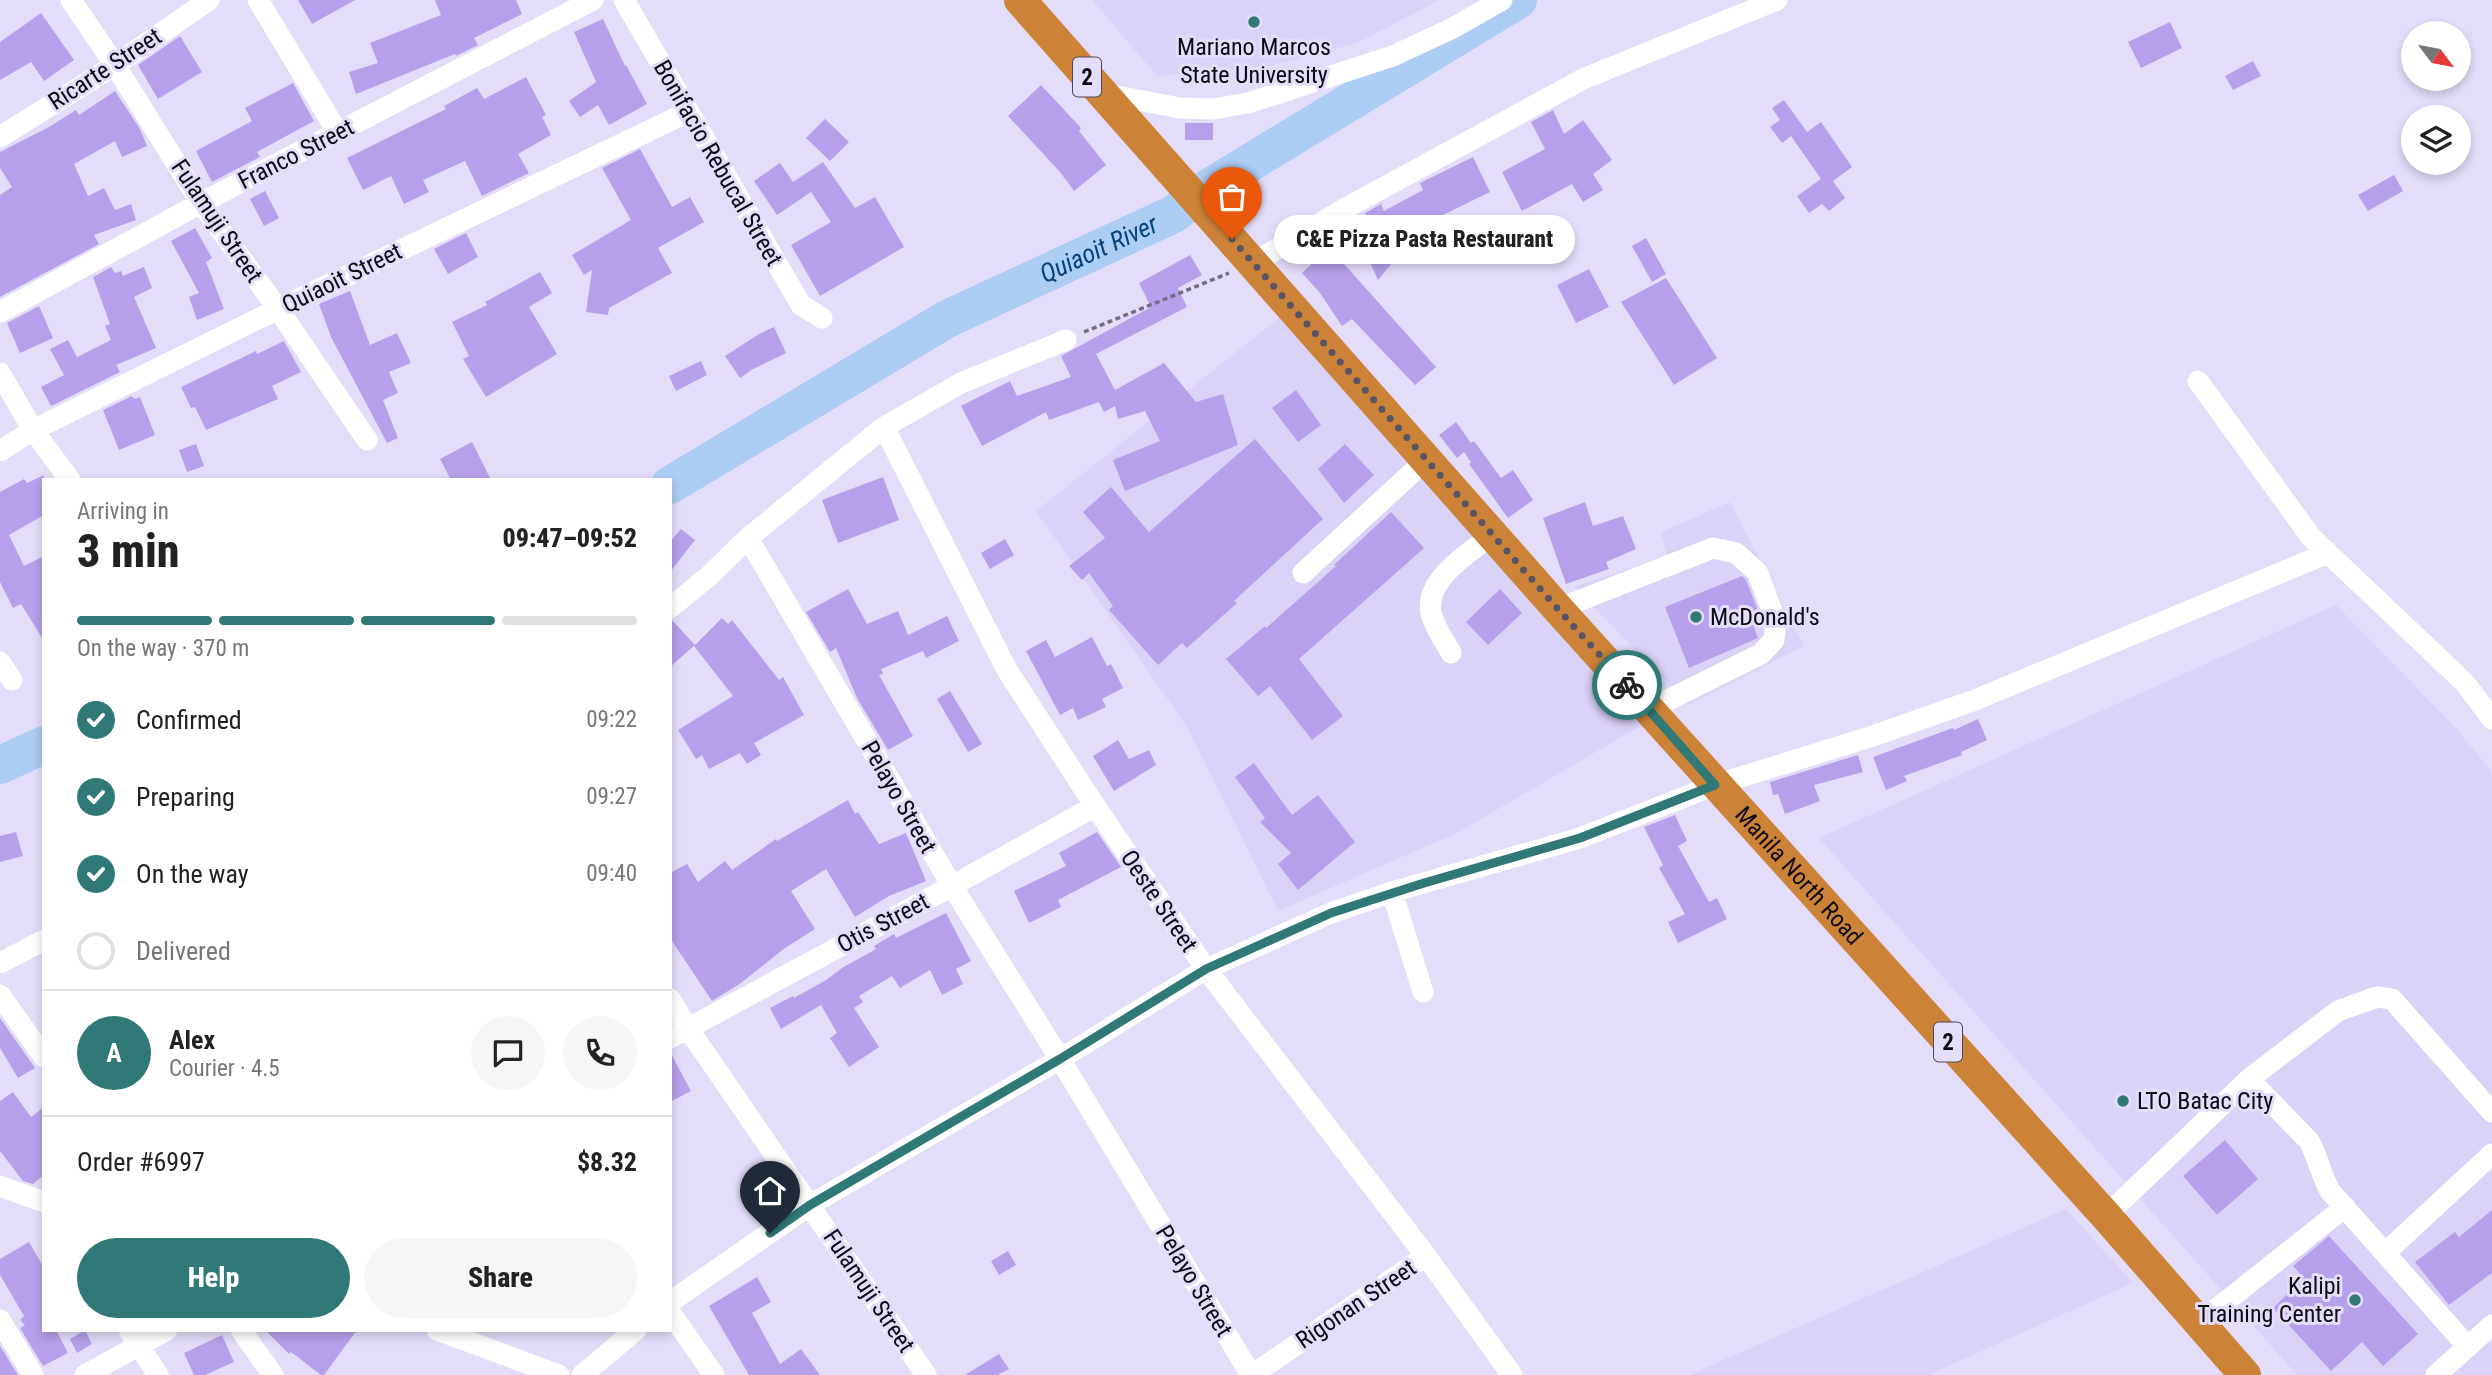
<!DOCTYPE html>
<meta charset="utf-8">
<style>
body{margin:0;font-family:"Roboto Condensed",sans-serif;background:#f6f6f6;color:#222;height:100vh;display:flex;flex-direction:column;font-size:26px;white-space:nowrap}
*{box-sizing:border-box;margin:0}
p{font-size:23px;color:#767676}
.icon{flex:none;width:38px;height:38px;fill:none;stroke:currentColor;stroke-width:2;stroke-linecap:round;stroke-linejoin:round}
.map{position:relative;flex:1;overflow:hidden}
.details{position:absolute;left:42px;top:478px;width:630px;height:854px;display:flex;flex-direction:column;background:#fff;border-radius:0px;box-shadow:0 4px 10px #0003}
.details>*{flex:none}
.needle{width:46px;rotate:122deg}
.fabs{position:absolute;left:2401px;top:21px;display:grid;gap:14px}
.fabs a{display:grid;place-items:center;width:70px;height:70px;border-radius:50%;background:#fff;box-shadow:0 4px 10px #0003;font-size:35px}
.pin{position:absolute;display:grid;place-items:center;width:60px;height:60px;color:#fff;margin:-72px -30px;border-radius:50% 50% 50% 0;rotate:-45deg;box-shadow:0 0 7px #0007}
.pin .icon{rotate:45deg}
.courier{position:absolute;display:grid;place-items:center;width:70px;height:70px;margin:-35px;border:5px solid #307977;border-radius:50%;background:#fff;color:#222;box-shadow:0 2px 9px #0007}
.bubble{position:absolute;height:49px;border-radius:24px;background:#fff;box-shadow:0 4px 10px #0003;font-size:23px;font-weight:800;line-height:49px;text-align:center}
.summary em{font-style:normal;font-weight:800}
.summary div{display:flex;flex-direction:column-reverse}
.summary{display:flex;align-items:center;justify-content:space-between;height:119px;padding:0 35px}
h1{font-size:46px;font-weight:800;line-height:52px}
.bar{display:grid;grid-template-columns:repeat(4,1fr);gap:10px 7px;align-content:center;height:84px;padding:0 35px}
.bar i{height:9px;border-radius:5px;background:#e0e0e0}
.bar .on{background:#307977}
.bar p{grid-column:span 4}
.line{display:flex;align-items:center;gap:18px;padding:0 35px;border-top:2px solid #e0e0e0}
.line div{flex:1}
.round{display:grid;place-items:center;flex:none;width:74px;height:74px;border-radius:37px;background:#f6f6f6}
ol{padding:0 35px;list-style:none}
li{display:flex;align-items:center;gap:21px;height:77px}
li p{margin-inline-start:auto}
li .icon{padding:7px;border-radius:50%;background:#307977;color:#fff;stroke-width:4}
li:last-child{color:#767676}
li i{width:38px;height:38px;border:4px solid #e0e0e0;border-radius:50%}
.action{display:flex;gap:14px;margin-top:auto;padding:14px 35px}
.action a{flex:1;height:80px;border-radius:42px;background:#307977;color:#fff;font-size:28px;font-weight:800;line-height:80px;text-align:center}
.action a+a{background:#f6f6f6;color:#222}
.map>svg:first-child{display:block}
.built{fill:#dbd2f7}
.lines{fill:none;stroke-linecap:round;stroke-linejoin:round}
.river{stroke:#accdf4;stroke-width:38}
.building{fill:#b6a0eb}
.path{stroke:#736e81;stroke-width:3.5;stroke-dasharray:5 3.5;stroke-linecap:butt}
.minor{stroke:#fff;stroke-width:21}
.highway{stroke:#cc8338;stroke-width:32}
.done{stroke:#585464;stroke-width:7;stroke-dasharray:0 12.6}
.route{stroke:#307977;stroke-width:9}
.poi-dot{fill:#307977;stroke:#e4ddfa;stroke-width:2.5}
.labels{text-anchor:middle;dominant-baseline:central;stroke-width:6;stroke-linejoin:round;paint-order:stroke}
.shield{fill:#e4ddfa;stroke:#4e4959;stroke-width:2}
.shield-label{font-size:23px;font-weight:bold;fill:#0d0a14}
.poi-label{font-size:24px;fill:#0d0a14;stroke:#e4ddfa;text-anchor:start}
.street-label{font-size:24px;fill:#0d0a14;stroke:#e4ddfa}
.water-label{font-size:26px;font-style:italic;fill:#06437b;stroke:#e4ddfa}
</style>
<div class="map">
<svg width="2492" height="1375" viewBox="0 0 2492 1375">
<rect width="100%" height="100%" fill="#e4ddfa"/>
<path class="built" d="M1092,0H1440L1357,43L1262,68L1157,76Z
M1279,318L1642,725L1459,832L1278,911L1187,727L1036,511Z
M1730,502L1804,646L1689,705L1574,587L1667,555L1661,532Z
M2336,605L2456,728L2492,772V1375H2297L1819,838Z
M2066,1209L2133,1283L1928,1375H1689Z"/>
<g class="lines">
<g class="river">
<path id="s1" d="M670,485L947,319L1174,214L1200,193L1518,0"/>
<path d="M0,765L44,745"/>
</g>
</g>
<path class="building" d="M298,0H355L312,24Z
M435,0H516L522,14L474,38L478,45L456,56L455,54L356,94L349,72L378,63L370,43L441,15Z
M41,13L74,60L44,81L31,62L0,80V42Z
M603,19L625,66L626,65L647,104L609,125L598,105L580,117L569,101L596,82L574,32Z
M2170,22L2182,48L2141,68L2128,42Z
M180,36L202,72L158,99L138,65Z
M2253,61L2261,76L2233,90L2225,76Z
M526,77L546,115L542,117L551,135L518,154L529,173L482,196L465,161L423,180L429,192L404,204L391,176L363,190L347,158L446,109L444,106L477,88L484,99Z
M293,83L314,121L257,152L260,157L212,182L196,151L252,121L245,108Z
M1041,85L1081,128L1079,131L1106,165L1074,191L1060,172L1008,116Z
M115,91L140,129L147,146L122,157L115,141L74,164L88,196L104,188L115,210L131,204L136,220L94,235L99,244L0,297V195L12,187L0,168V152L49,127L76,110L79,115Z
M1784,100L1807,132L1821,122L1852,167L1833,181L1845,198L1829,211L1822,204L1809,213L1797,196L1821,179L1791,136L1782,143L1770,127L1780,120L1772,108Z
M1553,110L1564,134L1583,120L1612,160L1593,174L1603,190L1583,202L1572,184L1522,211L1502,172L1545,149L1531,122Z
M825,119L849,142L830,161L806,138Z
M1185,123H1213V140H1185Z
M640,149L672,207L690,197L704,222L658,248L672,273L609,308L608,315L586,312L592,270L584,275L572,255L631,220L602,168Z
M1473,157L1490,192L1404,234L1413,253L1393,262L1378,280L1357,233L1371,227L1365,213L1381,204L1384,211L1423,190L1420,183Z
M823,162L855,208L875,197L904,247L820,296L791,245L831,222L811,192L777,215L754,181L780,163L793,182Z
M2394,175L2403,191L2368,211L2358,195Z
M265,191L279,218L264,226L250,199Z
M195,228L212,258L206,262L224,309L197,320L189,297L199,293L171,241Z
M466,233L478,257L448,274L434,249Z
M1646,238L1666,274L1652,282L1632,246Z
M1329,247L1436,367L1415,385L1352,319L1342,326L1320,293L1302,273Z
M1190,255L1202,275L1178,288L1187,307L1096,354L1115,390L1164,363L1196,402L1223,394L1238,445L1125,491L1113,460L1160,441L1145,411L1118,419L1115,406L1104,412L1099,402L1049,420L1046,412L982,446L961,406L1010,381L1017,396L1071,377L1061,356L1151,307L1139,283Z
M111,267L115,273L121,271L123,276L144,267L152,288L134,297L156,348L116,365L120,372L51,406L41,387L64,375L50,349L68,340L77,357L111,340L105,326L110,324L93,277Z
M1589,269L1609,307L1576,323L1557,285Z
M540,272L552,293L529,307L557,354L486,397L463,359L469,356L452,322L487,305L485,302Z
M1666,278L1717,358L1674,385L1621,302Z
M350,291L370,345L397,333L411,363L389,372L398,393L383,400L398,438L387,443L331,337L319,304Z
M39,306L53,338L20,353L7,323Z
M774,327L786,353L753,369L740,378L725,356L759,334Z
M284,341L301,372L272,386L278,399L206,430L195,407L191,408L181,387L256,351L257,354Z
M701,361L707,375L676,391L669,376Z
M1296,390L1321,425L1298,442L1272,408Z
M132,396L134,399L140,397L155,435L119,450L103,410Z
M1456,422L1471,443L1474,441L1501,478L1513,470L1533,500L1508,518L1469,464L1471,462L1464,452L1457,458L1439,435Z
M1255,439L1323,519L1234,601L1237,603L1187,648L1182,643L1158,665L1109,610L1113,606L1089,573L1082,580L1069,566L1105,538L1083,512L1111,487L1149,532Z
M472,442L491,480H451L440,459Z
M196,444L204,466L187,472L179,450Z
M1345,444L1374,475L1344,503L1318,469Z
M44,475V515L9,535L24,566L44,556V641L21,604L13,608L0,582V492L24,479L27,483Z
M883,477L899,520L838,543L822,500Z
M1585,502L1593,526L1623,516L1636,549L1606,562L1609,569L1566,584L1543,518Z
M1391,512L1424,548L1299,659L1343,716L1312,740L1270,686L1258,696L1226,659L1265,626L1266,628L1336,566L1334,565Z
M681,529L695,540L670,572V542Z
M1005,539L1014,555L990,569L981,553Z
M1742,576L1746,580L1760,616L1751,620L1758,638L1689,668L1665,607Z
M848,589L867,624L898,611L908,635L947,616L959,641L926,658L923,651L881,669L883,674L879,675L913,736L888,750L857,698L836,648L830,652L806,612Z
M1500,589L1522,613L1488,645L1466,622Z
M722,618L728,624L732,620L779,680L783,677L804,715L754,743L761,755L747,764L740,753L709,769L702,755L696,759L678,730L733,696L694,646Z
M670,621H673L695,645L670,667Z
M1092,637L1107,666L1111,664L1123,688L1102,699L1106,707L1078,720L1073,708L1060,715L1026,651L1046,640L1055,657Z
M950,691L982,744L968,752L937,699Z
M1978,719L1987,740L1961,752L1962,755L1904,776L1907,781L1886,790L1873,757L1953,728L1954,730Z
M1118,740L1129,759L1149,750L1156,765L1114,791L1093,756Z
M1858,755L1863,772L1814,785L1820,801L1785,814L1778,794L1773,795L1770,782Z
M1254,763L1292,815L1318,795L1355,842L1298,890L1278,864L1291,853L1260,822L1265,818L1235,777Z
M848,800L855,814L858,812L879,844L906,833L926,881L889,896L855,917L826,869L791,891L815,929L785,948L741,983L712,1001L670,938V873L687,864L698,882L725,861L732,870L776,839L777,841Z
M1675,815L1687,841L1678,846L1709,902L1717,898L1727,919L1678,943L1668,922L1685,914L1659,868L1663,865L1644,827Z
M16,832L23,856L0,862V836Z
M1097,832L1121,867L1058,900L1061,907L1029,923L1014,891L1066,866L1059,853Z
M946,913L971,961L956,969L963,984L942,995L930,970L900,988L892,976L859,996L863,1002L854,1008L879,1047L849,1067L830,1038L837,1033L821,1005L781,1029L770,1008L793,996L794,998L826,980L842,968L876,949L874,946L894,934L896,938Z
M0,1018L35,1068L18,1078L0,1048Z
M670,1052L691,1091L670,1102Z
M13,1092L31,1117L44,1107V1175L33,1184L23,1181L0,1151V1101Z
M2225,1140L2258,1179L2217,1215L2183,1176Z
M2492,1210V1273L2449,1305L2415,1262L2455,1232L2459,1237Z
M2329,1236L2418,1334L2383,1366L2362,1342L2331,1371L2273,1308L2304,1278L2293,1266Z
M29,1242L44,1268V1330H56L68,1353L43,1366L20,1328L25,1325L20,1320L24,1316L0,1275V1259Z
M1008,1251L1016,1265L999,1275L991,1261Z
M757,1277L771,1302L752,1313L780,1364L801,1349L820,1375H749L709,1306Z
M85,1330L92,1344L77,1353L70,1339Z
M265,1330H357L324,1375H321L291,1352L289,1354Z
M222,1335L234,1362L205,1375H194L184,1353Z
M0,1346L18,1375H0Z
M999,1354L1009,1369L998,1375H965Z"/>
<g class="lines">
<path class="path" d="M1084,332L1229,273"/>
<path class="minor" d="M71,0L115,65L201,203L278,309L367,440
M258,0L338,133
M624,0L801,305L822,318
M1101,93L1180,108L1213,109L1248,103L1393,56L1451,29L1502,0
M0,137L115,65L209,0
M1253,263L1344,209L1583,79L1777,0
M0,312L201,203L593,0
M1066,340L961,383L884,427L748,538L952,886L1060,1059L1251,1375H1252L1426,1256
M0,373L33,430L70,480
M2198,381L2311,537L2465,683L2492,719
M884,427L1007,670L1095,806L1206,969L1426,1256L1512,1375
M0,451L33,430L278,309L688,112
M1303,573L1426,460
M670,608L709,576L748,538
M1558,609L1713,548L1736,553L1757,572L1776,621L1774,640L1761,654L1650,709
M1451,653C1445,641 1434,627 1431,613C1424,579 1470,553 1493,534
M0,662L12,680
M1392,892L1423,992
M0,963L44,940
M0,995L44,1057
M670,999L687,1027L926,1375
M670,1038L952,886L1095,806
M2249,1079L2309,1141C2318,1157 2321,1175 2330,1191L2468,1347
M0,1186L44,1202
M2106,1216L2249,1079L2338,1011L2377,997L2392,999L2492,1112
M2385,1253L2492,1154
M670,1302L810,1205L1060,1059L1206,969L1331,913L1392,892L1580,838L1715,785L1870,737L1975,700L2328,553
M670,1312L714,1375
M0,1320L33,1375
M2200,1322L2345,1207
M129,1330L158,1375
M241,1330L273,1375
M437,1330L559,1375
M85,1375L167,1330
M582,1375L636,1330
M2436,1375L2492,1325"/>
<path class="highway" id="s2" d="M1020,0L1558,609L2106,1216L2245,1375"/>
</g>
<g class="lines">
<path class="done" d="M1232,239L1558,609L1627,685"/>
<path class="route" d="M770,1233L810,1205L1060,1059L1206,969L1331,913L1424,883L1580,838L1715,785L1627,685"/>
</g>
<g class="poi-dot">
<circle cx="1254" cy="22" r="7"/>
<circle cx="1696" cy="617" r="7"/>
<circle cx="2123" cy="1101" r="7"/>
<circle cx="2355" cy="1300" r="7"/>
</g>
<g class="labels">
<g class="shield">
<rect x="1073" y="57.5" width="28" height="39" rx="5"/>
<rect x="1934" y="1022.5" width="28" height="39" rx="5"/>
</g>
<g class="shield-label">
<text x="1087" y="77">2</text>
<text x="1948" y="1042">2</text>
</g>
<g class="poi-label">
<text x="1254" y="47" text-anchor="middle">Mariano Marcos<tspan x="1254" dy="28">State University</tspan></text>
<text x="1710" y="617">McDonald's</text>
<text x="2137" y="1101">LTO Batac City</text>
<text x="2341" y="1286" text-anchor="end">Kalipi<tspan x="2341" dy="28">Training Center</tspan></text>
</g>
<g class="street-label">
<text transform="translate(105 69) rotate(-33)">Ricarte Street</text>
<text transform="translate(296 154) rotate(-27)">Franco Street</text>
<text transform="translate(718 163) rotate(60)">Bonifacio Rebucal Street</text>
<text transform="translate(217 221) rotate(56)">Fulamuji Street</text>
<text transform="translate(342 278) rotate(-26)">Quiaoit Street</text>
<text transform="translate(899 797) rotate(60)">Pelayo Street</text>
<text stroke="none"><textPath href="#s2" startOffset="1172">Manila North Road</textPath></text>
<text transform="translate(1159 901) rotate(56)">Oeste Street</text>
<text transform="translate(883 923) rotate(-28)">Otis Street</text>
<text transform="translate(1194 1281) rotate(59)">Pelayo Street</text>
<text transform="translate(869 1291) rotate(56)">Fulamuji Street</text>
<text transform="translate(1356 1304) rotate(-34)">Rigonan Street</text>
</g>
<g class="water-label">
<text stroke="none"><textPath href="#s1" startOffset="490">Quiaoit River</textPath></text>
</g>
</g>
</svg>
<div class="fabs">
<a><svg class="needle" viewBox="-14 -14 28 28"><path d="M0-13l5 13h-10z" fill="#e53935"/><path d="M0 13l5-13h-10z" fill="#767676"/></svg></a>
<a><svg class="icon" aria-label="layers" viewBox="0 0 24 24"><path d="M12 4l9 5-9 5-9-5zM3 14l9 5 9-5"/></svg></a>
</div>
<div class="pin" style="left:1232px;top:239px;background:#ea580c"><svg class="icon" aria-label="bag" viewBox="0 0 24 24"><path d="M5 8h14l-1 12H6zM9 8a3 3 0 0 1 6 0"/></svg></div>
<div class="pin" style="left:770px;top:1233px;background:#1f2937"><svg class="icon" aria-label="home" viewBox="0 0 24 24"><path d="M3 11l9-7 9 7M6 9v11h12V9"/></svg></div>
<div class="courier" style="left:1627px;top:685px"><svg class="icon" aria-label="bike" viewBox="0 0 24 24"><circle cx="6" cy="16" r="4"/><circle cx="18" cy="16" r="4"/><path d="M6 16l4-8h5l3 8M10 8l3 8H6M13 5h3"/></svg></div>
<div class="bubble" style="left:1274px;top:215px;width:301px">C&amp;E Pizza Pasta Restaurant</div>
<section class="details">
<div class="summary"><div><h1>3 min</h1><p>Arriving in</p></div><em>09:47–09:52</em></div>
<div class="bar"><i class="on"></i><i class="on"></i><i class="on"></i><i></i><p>On the way · 370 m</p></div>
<ol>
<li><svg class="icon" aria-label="check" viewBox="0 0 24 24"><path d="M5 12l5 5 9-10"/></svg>Confirmed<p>09:22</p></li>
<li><svg class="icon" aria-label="check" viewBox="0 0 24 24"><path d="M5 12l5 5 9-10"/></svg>Preparing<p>09:27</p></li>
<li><svg class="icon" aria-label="check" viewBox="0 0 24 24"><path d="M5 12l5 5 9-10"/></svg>On the way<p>09:40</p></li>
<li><i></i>Delivered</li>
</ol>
<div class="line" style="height:126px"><b class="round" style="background:#307977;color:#fff">A</b><div><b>Alex</b><p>Courier · 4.5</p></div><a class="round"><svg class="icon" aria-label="chat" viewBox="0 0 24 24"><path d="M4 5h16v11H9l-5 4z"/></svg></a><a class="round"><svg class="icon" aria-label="phone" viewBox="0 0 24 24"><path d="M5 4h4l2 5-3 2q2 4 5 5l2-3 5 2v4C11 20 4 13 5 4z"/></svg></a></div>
<div class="line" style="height:91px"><div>Order #6997</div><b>$8.32</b></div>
<div class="action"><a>Help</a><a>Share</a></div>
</section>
</div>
